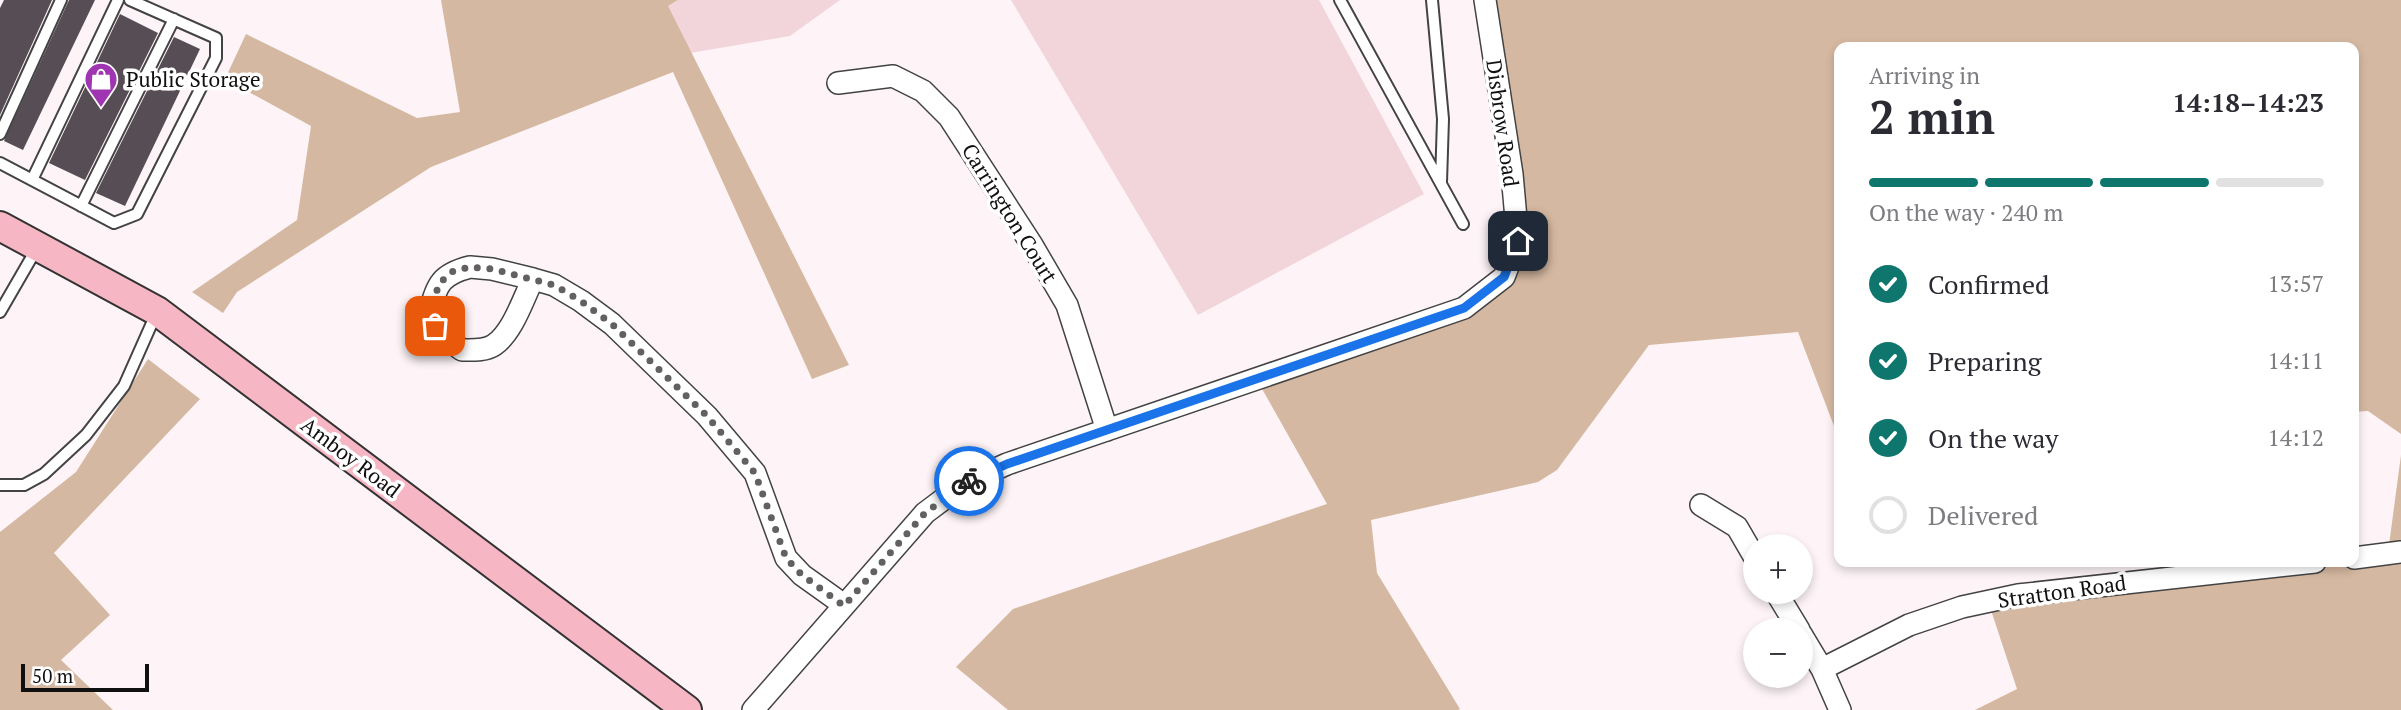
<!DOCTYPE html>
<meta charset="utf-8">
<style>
body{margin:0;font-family:"PT Serif",serif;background:#f2f2f3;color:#2b2b33;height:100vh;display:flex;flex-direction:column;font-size:26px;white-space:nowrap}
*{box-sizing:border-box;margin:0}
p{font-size:23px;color:#7c7c81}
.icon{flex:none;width:38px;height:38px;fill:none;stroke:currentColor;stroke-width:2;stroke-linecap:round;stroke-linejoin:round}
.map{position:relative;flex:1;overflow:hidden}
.side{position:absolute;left:1834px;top:42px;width:525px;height:525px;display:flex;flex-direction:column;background:#fff;border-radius:14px;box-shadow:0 4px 10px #0003}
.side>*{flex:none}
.buttons{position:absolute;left:1743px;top:534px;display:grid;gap:14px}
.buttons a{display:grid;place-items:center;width:70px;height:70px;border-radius:50%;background:#fff;box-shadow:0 4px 10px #0003;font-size:35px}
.scale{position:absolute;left:21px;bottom:18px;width:128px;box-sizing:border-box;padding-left:7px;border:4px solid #101010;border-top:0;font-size:19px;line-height:24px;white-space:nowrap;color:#101010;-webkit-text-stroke:5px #fff;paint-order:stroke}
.pin{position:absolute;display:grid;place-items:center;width:60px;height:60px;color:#fff;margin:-30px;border-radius:14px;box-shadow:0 4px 10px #0006}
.courier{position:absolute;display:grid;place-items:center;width:70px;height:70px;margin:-35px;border:5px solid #1a73e8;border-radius:50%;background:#fff;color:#222;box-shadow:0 2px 9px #0007}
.headline em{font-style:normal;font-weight:800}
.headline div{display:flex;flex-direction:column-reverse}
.headline{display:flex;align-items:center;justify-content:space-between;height:119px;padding:0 35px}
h1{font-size:46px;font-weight:800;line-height:52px}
.bar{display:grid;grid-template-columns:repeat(4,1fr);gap:10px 7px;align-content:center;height:84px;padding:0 35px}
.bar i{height:9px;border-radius:5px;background:#e1e1e2}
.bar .on{background:#0f766e}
.bar p{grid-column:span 4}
ol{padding:0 35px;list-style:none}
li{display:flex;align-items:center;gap:21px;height:77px}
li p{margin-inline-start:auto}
li .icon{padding:7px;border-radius:50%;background:#0f766e;color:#fff;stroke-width:4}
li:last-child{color:#7c7c81}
li i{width:38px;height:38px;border:4px solid #e1e1e2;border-radius:50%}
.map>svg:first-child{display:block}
.farmland{fill:#f2d5db}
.forest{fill:#d5b8a1}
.building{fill:#574d54}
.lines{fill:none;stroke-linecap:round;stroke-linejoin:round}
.lane-casing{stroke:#434343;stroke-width:14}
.street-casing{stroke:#434343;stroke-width:24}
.secondary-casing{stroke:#323232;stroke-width:32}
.lane{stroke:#fff;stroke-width:10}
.street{stroke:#fff;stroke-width:21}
.secondary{stroke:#f7b6c3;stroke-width:28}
.done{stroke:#636061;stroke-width:7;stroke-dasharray:0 12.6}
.route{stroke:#1a73e8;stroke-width:9}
.labels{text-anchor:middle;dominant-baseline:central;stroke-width:7;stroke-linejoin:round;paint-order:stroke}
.poi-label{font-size:21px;fill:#101010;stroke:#fff;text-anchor:start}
.street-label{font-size:21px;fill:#101010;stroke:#fff}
</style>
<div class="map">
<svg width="2401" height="710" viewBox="0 0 2401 710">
<rect width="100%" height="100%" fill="#fef4f7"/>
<path class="farmland" d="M678,0H840L790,36L690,53L667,6Z
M1011,0H1319L1424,194L1198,315Z"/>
<path class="forest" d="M441,0H678L668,6L849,365L812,379L673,72L431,167L237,292L223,313L192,292L297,220L311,126L225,79L246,34L417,118L460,112Z
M1483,0H2401V434L2368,411L2354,412V47H1839V426H1834L1798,332L1649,345L1557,470L1538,482L1371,520L1377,573L1460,709L1458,710H1008L956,667L1013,609L1327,504L1257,380L1500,283L1511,213Z
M148,359L200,399L54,553L110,615L61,660L113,710H0V532L76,472Z
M2401,455V710H1975L2017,689L1986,595L2254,562H2354L2389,545Z"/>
<path class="building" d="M4,0H52L0,115V8Z
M69,0H95L23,150L4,141Z
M120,14L158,33L85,180L49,163Z
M174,37L200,49L125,206L96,193Z"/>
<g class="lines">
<defs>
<path id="lane" d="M1340,0L1463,224
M1432,0L1443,119L1441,182
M0,134L61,0
M0,163L114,223L137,214L216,58V38L130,0
M32,180L118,0
M81,206L174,19
M0,312L37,248
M0,485H24L44,474L86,435L124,386L156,314"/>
<path id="street" d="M838,83L893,76L923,91L949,117L1032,245L1067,305L1107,430
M470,267L492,269L533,279C523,299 513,332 494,345C485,351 472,350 462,350L442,335L430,312C436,284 442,274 470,267Z
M533,279L554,285L581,301L612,324L707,416L755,473L786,558L802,575L844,605
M1701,505L1737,527L1755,558
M2354,558L2401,552
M1776,592L1799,630
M1801,634L1822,669L1840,710
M1822,669L1909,625L1962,607L2018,595L2315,562
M753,710L925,513L965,483L1007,464L1464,308L1504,277L1518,241L1512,174L1485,0"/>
<path id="secondary" d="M0,226L157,311L687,710"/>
</defs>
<use href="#lane" class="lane-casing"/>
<use href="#street" class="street-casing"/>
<use href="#secondary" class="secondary-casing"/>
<use href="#lane" class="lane"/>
<use href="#street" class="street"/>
<use href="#secondary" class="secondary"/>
</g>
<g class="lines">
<path class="done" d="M435,326L430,312L439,284L451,272L470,267L492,269L554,285L581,301L612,324L707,416L755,473L786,558L802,575L844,606L925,513L969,481"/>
<path class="route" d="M969,481L1007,464L1464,308L1504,277L1518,241"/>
</g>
<defs>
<symbol id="shop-pin" viewBox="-11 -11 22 30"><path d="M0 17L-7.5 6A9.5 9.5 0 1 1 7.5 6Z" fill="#a035b2" stroke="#fff"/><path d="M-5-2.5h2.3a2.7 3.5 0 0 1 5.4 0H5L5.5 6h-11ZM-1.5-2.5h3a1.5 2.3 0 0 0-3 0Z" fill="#fff"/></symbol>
</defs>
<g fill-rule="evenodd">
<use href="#shop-pin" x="82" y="60" width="38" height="52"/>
</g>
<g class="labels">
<g class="poi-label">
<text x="126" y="79">Public Storage</text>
</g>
<g class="street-label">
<text transform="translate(1503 123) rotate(82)">Disbrow Road</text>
<text transform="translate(1010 213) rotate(58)">Carrington Court</text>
<text transform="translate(351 457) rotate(37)">Amboy Road</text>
<text transform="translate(2062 591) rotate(-8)">Stratton Road</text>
</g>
</g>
</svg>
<div class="buttons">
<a>+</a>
<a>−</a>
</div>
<div class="scale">50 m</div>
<div class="pin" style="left:435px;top:326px;background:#ea580c"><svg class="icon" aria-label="bag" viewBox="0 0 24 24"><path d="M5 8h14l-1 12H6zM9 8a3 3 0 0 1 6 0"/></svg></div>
<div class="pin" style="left:1518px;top:241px;background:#1f2937"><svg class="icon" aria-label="home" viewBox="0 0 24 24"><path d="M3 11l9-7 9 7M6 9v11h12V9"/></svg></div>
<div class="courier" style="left:969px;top:481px"><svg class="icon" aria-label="bike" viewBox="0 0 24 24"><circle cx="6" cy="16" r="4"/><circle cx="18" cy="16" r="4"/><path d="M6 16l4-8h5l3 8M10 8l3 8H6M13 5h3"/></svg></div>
<section class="side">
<div class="headline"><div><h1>2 min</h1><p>Arriving in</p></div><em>14:18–14:23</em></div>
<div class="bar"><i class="on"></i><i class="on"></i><i class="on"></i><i></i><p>On the way · 240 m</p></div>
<ol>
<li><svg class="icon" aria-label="check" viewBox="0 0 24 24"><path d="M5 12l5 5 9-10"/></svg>Confirmed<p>13:57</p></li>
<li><svg class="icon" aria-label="check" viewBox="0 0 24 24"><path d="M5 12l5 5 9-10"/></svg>Preparing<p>14:11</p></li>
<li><svg class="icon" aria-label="check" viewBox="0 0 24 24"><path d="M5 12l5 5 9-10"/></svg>On the way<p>14:12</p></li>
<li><i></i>Delivered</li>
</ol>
</section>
</div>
